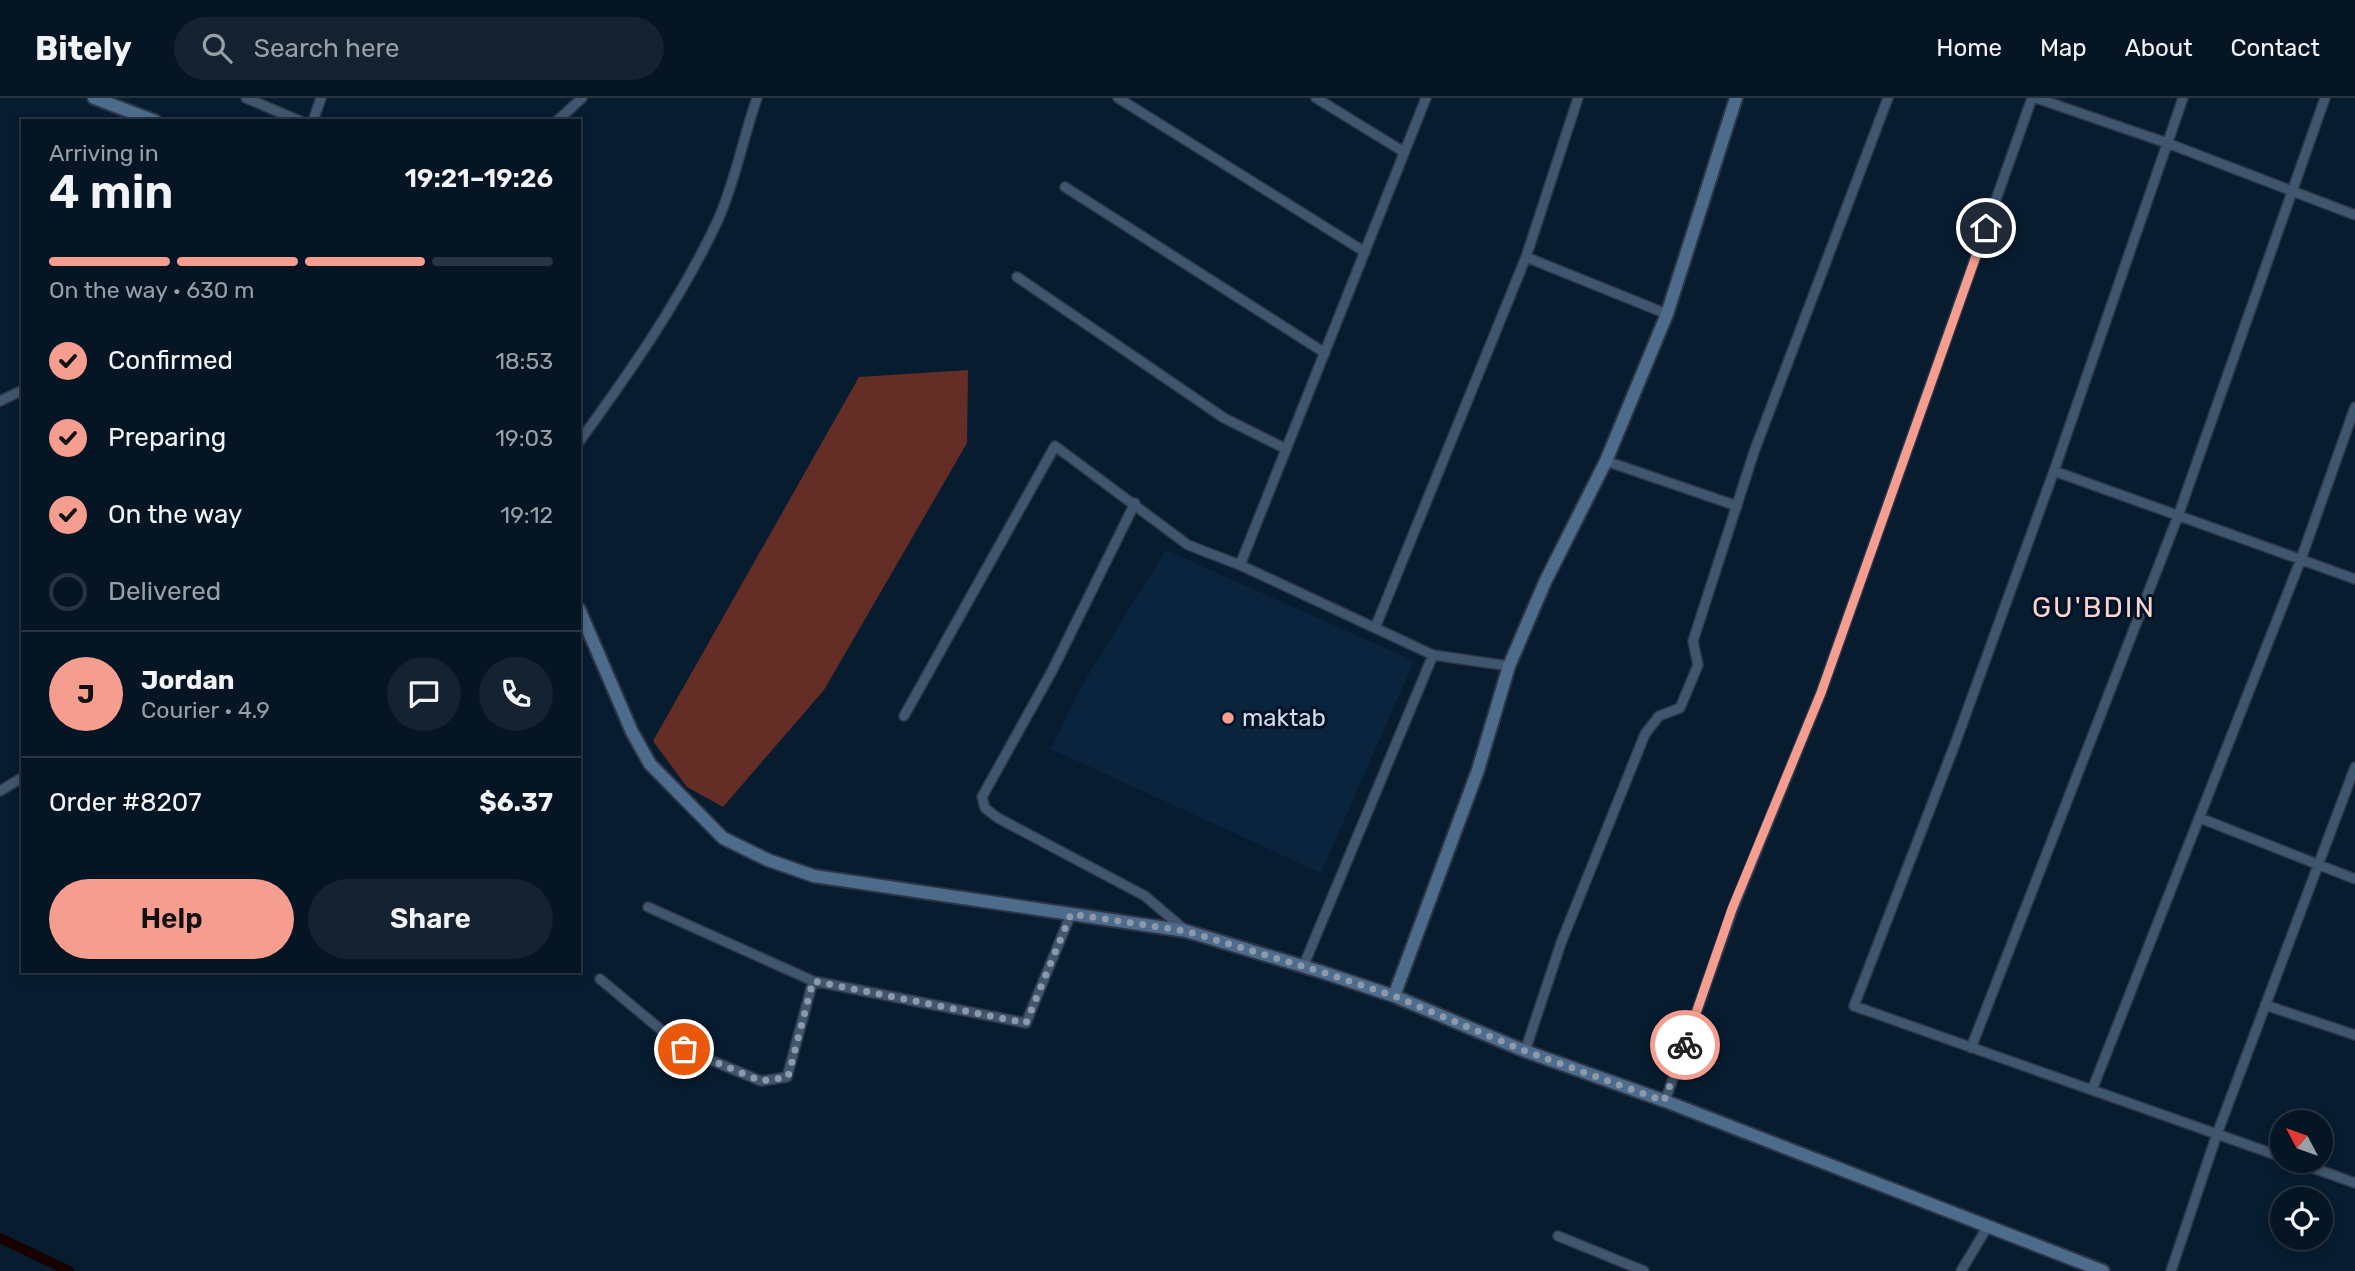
<!DOCTYPE html>
<meta charset="utf-8">
<style>
body{margin:0;font-family:Rubik,sans-serif;background:#142231;color:#f1f3f6;height:100vh;display:flex;flex-direction:column;font-size:26px;white-space:nowrap}
*{box-sizing:border-box;margin:0}
p{font-size:23px;color:#989fa6}
.icon{flex:none;width:38px;height:38px;fill:none;stroke:currentColor;stroke-width:2;stroke-linecap:round;stroke-linejoin:round}
.map{position:relative;flex:1;overflow:hidden}
.drawer{position:absolute;left:21px;top:21px;width:560px;height:854px;display:flex;flex-direction:column;background:#061524;border-radius:0px;box-shadow:0 4px 10px #0003,0 0 0 2px #273441}
.drawer>*{flex:none}
.needle{width:46px;rotate:311deg}
.buttons{position:absolute;left:2270px;top:1012px;display:grid;gap:14px}
.buttons a{display:grid;place-items:center;width:63px;height:63px;border-radius:50%;background:#061524;box-shadow:0 4px 10px #0003,0 0 0 2px #273441;font-size:35px}
.pin{position:absolute;display:grid;place-items:center;width:60px;height:60px;color:#fff;margin:-30px;border:4px solid #fff;border-radius:50%;box-shadow:0 2px 7px #0007}
.courier{position:absolute;display:grid;place-items:center;width:70px;height:70px;margin:-35px;border:5px solid #f59d8f;border-radius:50%;background:#fff;color:#222;box-shadow:0 2px 9px #0007}
.head em{font-style:normal;font-weight:600}
.head div{display:flex;flex-direction:column-reverse}
.head{display:flex;align-items:center;justify-content:space-between;height:119px;padding:0 28px}
h1{font-size:46px;font-weight:600;line-height:52px}
.bar{display:grid;grid-template-columns:repeat(4,1fr);gap:10px 7px;align-content:center;height:84px;padding:0 28px}
.bar i{height:9px;border-radius:5px;background:#273441}
.bar .active{background:#f59d8f}
.bar p{grid-column:span 4}
.line{display:flex;align-items:center;gap:18px;padding:0 28px;border-top:2px solid #273441}
.line div{flex:1}
.round{display:grid;place-items:center;flex:none;width:74px;height:74px;border-radius:37px;background:#142231}
ol{padding:0 28px;list-style:none}
li{display:flex;align-items:center;gap:21px;height:77px}
li p{margin-inline-start:auto}
li .icon{padding:7px;border-radius:50%;background:#f59d8f;color:#111;stroke-width:4}
li:last-child{color:#989fa6}
li i{width:38px;height:38px;border:4px solid #273441;border-radius:50%}
.primary-button{display:flex;gap:14px;margin-top:auto;padding:14px 28px}
.primary-button a{flex:1;height:80px;border-radius:42px;background:#f59d8f;color:#111;font-size:28px;font-weight:600;line-height:80px;text-align:center}
.primary-button a+a{background:#142231;color:#f1f3f6}
header{display:flex;align-items:center;gap:42px;box-sizing:border-box;height:98px;padding:0 35px;background:#061524;border-bottom:2px solid #273441}
header strong{font-size:33px}
nav{display:flex;gap:38px;margin-inline-start:auto;font-size:24px}
.search{width:490px;height:63px;background:#142231;display:flex;align-items:center;gap:18px;box-sizing:border-box;padding:0 24px;border-radius:38px;color:#989fa6;font-size:26px}
.map>svg:first-child{display:block}
.built{fill:#0a243e}
.green{fill:#642d26}
.lines{fill:none;stroke-linecap:round;stroke-linejoin:round}
.canal{stroke:#190000;stroke-width:10}
.street-casing{stroke:#2e3546;stroke-width:12}
.secondary-casing{stroke:#2e3546;stroke-width:16}
.street{stroke:#40566e;stroke-width:9}
.secondary{stroke:#4d6b8b;stroke-width:12}
.done{stroke:#8b99aa;stroke-width:7;stroke-dasharray:0 12.6}
.route{stroke:#f59d8f;stroke-width:9}
.poi-dot{fill:#f59d8f;stroke:#021226;stroke-width:2.5}
.labels{text-anchor:middle;dominant-baseline:central;stroke-width:6;stroke-linejoin:round;paint-order:stroke}
.poi-label{font-size:24px;fill:#d1ddec;stroke:#021226;text-anchor:start}
.quarter-label{font-size:28px;letter-spacing:2px;fill:#f7d4ce;stroke:#021226}
</style>
<header>
<strong>Bitely</strong>
<div class="search"><svg class="icon" aria-label="search" viewBox="0 0 24 24"><circle cx="10" cy="10" r="6"/><path d="M15 15l6 6"/></svg>Search here</div>
<nav><a>Home</a><a>Map</a><a>About</a><a>Contact</a></nav>
</header>
<div class="map">
<svg width="2355" height="1173" viewBox="0 0 2355 1173">
<rect width="100%" height="100%" fill="#081c30"/>
<path class="built" d="M1166,452L1414,563L1321,775L1051,651L1081,589Z"/>
<path class="green" d="M968,272L967,345L824,592L723,709L687,689L653,643L859,279Z"/>
<g class="lines">
<path class="canal" d="M0,1140L69,1173"/>
<defs>
<path id="street" d="M246,0L300,23
M1118,0L1365,154
M1316,0L1404,54
M2036,0L2167,45L2355,117
M2183,0L2054,373L1955,646L1854,908L2282,1059
M313,23L321,0
M557,23L582,0
M1065,89L1325,255
M1526,159L1667,216
M1017,179L1224,320L1286,351
M0,303L23,292
M579,344C630,274 681,201 718,122C735,84 743,40 757,0
M1606,363L1737,408
M2054,373L2355,481
M1135,405L1052,573L982,699L985,710L998,720L1145,798L1185,832
M1240,467L1426,0
M1375,530L1526,159L1578,0
M904,618L1055,348L1188,447L1240,467L1433,557L1509,568
M0,693L23,679
M2200,720L2355,781
M648,809L813,883L1026,925L1071,816
M1303,869L1433,557
M600,881L684,951L761,983L787,979L813,883
M2265,907L2355,937
M1971,950L2178,418L2325,0
M1525,953L1561,845L1645,636L1659,618L1680,610L1698,567L1693,543L1754,354L1888,0
M2092,992L2301,461L2355,309
M1665,1003L1733,811L1821,595L2032,0
M2291,1062L2355,1085
M1558,1138L1644,1173
M1961,1173L1988,1128
M2171,1173L2217,1036L2355,669"/>
<path id="secondary" d="M94,0L155,23
M579,511L632,634L650,666L723,740L768,762L814,778L1186,833L1322,874L1394,898L1525,953L1665,1003L2103,1173
M1394,898L1478,672L1509,568L1545,484L1606,363L1667,216L1736,0"/>
</defs>
<use href="#street" class="street-casing"/>
<use href="#secondary" class="secondary-casing"/>
<use href="#street" class="street"/>
<use href="#secondary" class="secondary"/>
</g>
<g class="lines">
<path class="done" d="M684,951L761,983L788,979L813,883L1026,925L1071,816L1186,833L1322,874L1394,898L1525,953L1664,1003L1685,947"/>
<path class="route" d="M1685,947L1732,811L1821,595L1986,130"/>
</g>
<circle class="poi-dot" cx="1228" cy="620" r="7"/>
<g class="labels">
<g class="poi-label">
<text x="1242" y="620">maktab</text>
</g>
<g class="quarter-label">
<text x="2094" y="509">GU'BDIN</text>
</g>
</g>
</svg>
<div class="buttons">
<a><svg class="needle" viewBox="-14 -14 28 28"><path d="M0-13l5 13h-10z" fill="#e53935"/><path d="M0 13l5-13h-10z" fill="#989fa6"/></svg></a>
<a><svg class="icon" aria-label="locate" viewBox="0 0 24 24"><circle cx="12" cy="12" r="6"/><path d="M12 2v4M12 18v4M2 12h4M18 12h4"/></svg></a>
</div>
<div class="pin" style="left:684px;top:951px;background:#ea580c"><svg class="icon" aria-label="bag" viewBox="0 0 24 24"><path d="M5 8h14l-1 12H6zM9 8a3 3 0 0 1 6 0"/></svg></div>
<div class="pin" style="left:1986px;top:130px;background:#1f2937"><svg class="icon" aria-label="home" viewBox="0 0 24 24"><path d="M3 11l9-7 9 7M6 9v11h12V9"/></svg></div>
<div class="courier" style="left:1685px;top:947px"><svg class="icon" aria-label="bike" viewBox="0 0 24 24"><circle cx="6" cy="16" r="4"/><circle cx="18" cy="16" r="4"/><path d="M6 16l4-8h5l3 8M10 8l3 8H6M13 5h3"/></svg></div>
<section class="drawer">
<div class="head"><div><h1>4 min</h1><p>Arriving in</p></div><em>19:21–19:26</em></div>
<div class="bar"><i class="active"></i><i class="active"></i><i class="active"></i><i></i><p>On the way · 630 m</p></div>
<ol>
<li><svg class="icon" aria-label="check" viewBox="0 0 24 24"><path d="M5 12l5 5 9-10"/></svg>Confirmed<p>18:53</p></li>
<li><svg class="icon" aria-label="check" viewBox="0 0 24 24"><path d="M5 12l5 5 9-10"/></svg>Preparing<p>19:03</p></li>
<li><svg class="icon" aria-label="check" viewBox="0 0 24 24"><path d="M5 12l5 5 9-10"/></svg>On the way<p>19:12</p></li>
<li><i></i>Delivered</li>
</ol>
<div class="line" style="height:126px"><b class="round" style="background:#f59d8f;color:#111">J</b><div><b>Jordan</b><p>Courier · 4.9</p></div><a class="round"><svg class="icon" aria-label="chat" viewBox="0 0 24 24"><path d="M4 5h16v11H9l-5 4z"/></svg></a><a class="round"><svg class="icon" aria-label="phone" viewBox="0 0 24 24"><path d="M5 4h4l2 5-3 2q2 4 5 5l2-3 5 2v4C11 20 4 13 5 4z"/></svg></a></div>
<div class="line" style="height:91px"><div>Order #8207</div><b>$6.37</b></div>
<div class="primary-button"><a>Help</a><a>Share</a></div>
</section>
</div>
